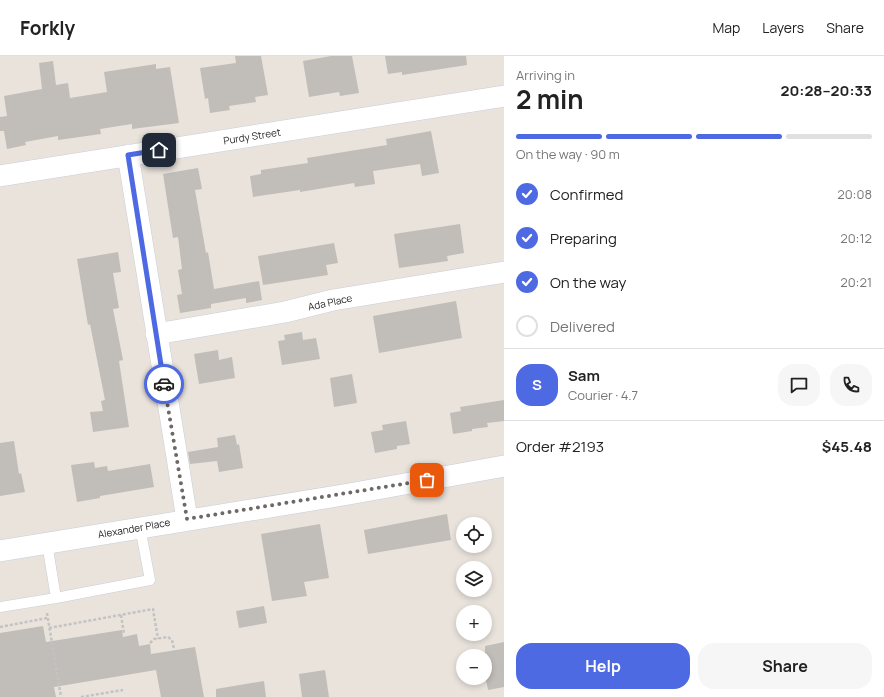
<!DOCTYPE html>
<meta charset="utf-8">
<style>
body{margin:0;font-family:Manrope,sans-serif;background:#f6f6f6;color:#222;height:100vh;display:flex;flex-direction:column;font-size:15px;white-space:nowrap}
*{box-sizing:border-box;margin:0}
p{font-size:13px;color:#767676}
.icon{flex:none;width:22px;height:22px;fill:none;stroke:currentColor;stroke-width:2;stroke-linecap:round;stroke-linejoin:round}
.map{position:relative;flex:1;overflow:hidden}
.side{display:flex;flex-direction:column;background:#fff;width:380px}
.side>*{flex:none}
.controls{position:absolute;left:456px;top:461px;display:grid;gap:8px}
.controls a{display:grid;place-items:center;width:36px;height:36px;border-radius:50%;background:#fff;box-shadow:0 2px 6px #0003;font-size:20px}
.pin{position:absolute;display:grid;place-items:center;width:34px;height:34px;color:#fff;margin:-17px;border-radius:8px;box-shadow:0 2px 6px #0006}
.courier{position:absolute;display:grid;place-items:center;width:40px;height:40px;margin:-20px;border:3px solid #4e6ae3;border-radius:50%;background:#fff;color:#222;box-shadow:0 1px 5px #0007}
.head em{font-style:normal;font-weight:700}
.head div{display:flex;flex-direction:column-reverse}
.head{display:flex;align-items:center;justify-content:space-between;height:68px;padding:0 12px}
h1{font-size:26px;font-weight:700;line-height:30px}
.bar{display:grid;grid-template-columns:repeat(4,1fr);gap:6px 4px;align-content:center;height:48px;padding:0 12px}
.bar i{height:5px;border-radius:3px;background:#e0e0e0}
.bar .selected{background:#4e6ae3}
.bar p{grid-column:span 4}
.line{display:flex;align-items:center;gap:10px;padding:0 12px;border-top:1px solid #e0e0e0}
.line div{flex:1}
.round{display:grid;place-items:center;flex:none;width:42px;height:42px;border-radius:16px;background:#f6f6f6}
ol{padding:0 12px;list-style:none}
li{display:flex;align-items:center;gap:12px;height:44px}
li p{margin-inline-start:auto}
li .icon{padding:4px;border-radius:50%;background:#4e6ae3;color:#fff;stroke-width:4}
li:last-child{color:#767676}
li i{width:22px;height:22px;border:2px solid #e0e0e0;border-radius:50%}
.button{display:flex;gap:8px;margin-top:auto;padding:8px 12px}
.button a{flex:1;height:46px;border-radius:16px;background:#4e6ae3;color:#fff;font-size:16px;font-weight:700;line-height:46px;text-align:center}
.button a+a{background:#f6f6f6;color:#222}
header{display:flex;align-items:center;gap:24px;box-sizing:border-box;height:56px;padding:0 20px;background:#fff;border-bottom:1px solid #e0e0e0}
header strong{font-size:19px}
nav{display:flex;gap:22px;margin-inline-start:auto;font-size:14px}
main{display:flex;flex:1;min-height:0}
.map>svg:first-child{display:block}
.building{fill:#c1bdb8}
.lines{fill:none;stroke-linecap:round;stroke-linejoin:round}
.service-casing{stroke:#cacdd8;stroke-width:11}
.minor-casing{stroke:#cacdd8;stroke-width:22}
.path{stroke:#c3c3c3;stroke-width:2.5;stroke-dasharray:3 2;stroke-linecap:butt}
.service{stroke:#fff;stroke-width:10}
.minor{stroke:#fff;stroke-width:21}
.done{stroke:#6c6967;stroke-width:4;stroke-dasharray:0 7.2}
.route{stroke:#4e6ae3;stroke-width:5}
.labels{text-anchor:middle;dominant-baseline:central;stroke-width:3;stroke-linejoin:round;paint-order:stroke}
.street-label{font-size:10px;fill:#282828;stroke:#fff}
</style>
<header>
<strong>Forkly</strong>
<nav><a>Map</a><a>Layers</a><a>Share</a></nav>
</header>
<main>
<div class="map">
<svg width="504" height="641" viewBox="0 0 504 641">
<rect width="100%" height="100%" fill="#e9e3dc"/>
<path class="building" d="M235,0H261L268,39L255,41L256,46L229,50L230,54L210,57L208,42L205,43L200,12L236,7Z
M331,0H352L359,37L340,40L339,36L309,41L303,5Z
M385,0H466L467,9L402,19V16L388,18Z
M53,5L56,29L68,27L70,42L107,36L104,16L156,8V13L170,11L179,67L132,73V68L100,73L101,78L58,84V80L25,86L26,89L7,93L4,75H0V61L7,60L4,40L42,33L39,7Z
M431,75L439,117L422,120L420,108L373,115L375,128L355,131L354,127L300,136V134L253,141L250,120L261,118V114L308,107L307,102L387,89L386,83Z
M198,112L202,133L195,134L206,197L208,196L214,233L259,225L262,244L246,247V242L211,248V252L180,257L177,239L182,238L178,214L182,213L178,181L173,182L163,118Z
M460,168L464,197L447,200L448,205L399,212L394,178Z
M334,187L338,207L326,209L328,219L263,229L258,200Z
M118,196L121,216L113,217L119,252L113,253L123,304L119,305L129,371L93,376L90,356L103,355L101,345L105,344L90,268L88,269L77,203Z
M456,245L462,282L379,297L373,260Z
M302,276L303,284L316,282L320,303L282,309L278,285L285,284L284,279Z
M218,294L219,304L232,301L235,322L199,328L194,298Z
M352,318L357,347L334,351L330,322Z
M504,344V365L487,367L488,371L472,373V375L453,378L450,357L461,355L460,351Z
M406,365L410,388L397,390V393L375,397L371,376L383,374L382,369Z
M235,379L237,389L239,388L243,412L219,416L217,405L190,408L188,396L218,391L217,382Z
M14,385L19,418L21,417L25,436L0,440V387Z
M94,406L95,412L107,410L108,415L150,408L154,431L100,440V442L77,446L71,409Z
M447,458L451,484L368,498L364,474Z
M320,468L329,522L304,526L307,540L272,545L261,478Z
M264,550L267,567L239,572L236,555Z
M43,570L46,586L122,574L123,581L137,578L139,590L150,588L151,598L195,591L204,641H161L156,614L54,631L56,641H0V577Z
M504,586V631L488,634L485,619V590Z
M325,614L329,641H302L299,618Z
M264,625L266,641H216V633Z"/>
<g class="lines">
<defs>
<path id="service" d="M56,542L150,524L140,471
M0,551L56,542L47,487"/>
<path id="minor" d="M128,99L187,463
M0,120L504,40
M156,278L285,256L333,244L504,216
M0,495L349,438L504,410"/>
</defs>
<use href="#service" class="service-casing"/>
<use href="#minor" class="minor-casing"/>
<path class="path" d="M47,557L61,641
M121,559L124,578
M0,571L47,562
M49,572L153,553L158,583
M150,587L154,583L168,581L172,584L174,593
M81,641L123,634"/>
<use href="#service" class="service"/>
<use href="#minor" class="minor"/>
</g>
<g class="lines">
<path class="done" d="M164,328L187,463L427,424"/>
<path class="route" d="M159,94L128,99L164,328"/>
</g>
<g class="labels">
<g class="street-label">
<text transform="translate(252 80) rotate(-9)">Purdy Street</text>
<text transform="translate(330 246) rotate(-12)">Ada Place</text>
<text transform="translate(134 472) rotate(-10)">Alexander Place</text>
</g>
</g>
</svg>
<div class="controls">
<a><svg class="icon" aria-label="locate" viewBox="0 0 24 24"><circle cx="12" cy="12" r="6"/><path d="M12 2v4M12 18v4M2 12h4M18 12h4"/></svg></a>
<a><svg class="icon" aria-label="layers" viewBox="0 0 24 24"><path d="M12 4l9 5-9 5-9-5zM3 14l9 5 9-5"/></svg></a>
<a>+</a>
<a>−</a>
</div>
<div class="pin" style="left:427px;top:424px;background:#ea580c"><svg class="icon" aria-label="bag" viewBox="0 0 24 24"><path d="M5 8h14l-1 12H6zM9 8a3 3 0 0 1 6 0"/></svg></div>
<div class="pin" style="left:159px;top:94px;background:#1f2937"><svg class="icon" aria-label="home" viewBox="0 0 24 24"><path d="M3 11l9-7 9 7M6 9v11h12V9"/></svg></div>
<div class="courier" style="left:164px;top:328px"><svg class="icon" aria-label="car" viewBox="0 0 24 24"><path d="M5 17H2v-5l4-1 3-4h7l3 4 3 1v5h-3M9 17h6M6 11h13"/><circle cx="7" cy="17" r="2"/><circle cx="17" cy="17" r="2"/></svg></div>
</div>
<section class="side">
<div class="head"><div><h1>2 min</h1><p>Arriving in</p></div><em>20:28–20:33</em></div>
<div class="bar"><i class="selected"></i><i class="selected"></i><i class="selected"></i><i></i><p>On the way · 90 m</p></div>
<ol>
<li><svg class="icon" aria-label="check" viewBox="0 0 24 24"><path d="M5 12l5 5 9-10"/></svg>Confirmed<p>20:08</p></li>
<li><svg class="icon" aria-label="check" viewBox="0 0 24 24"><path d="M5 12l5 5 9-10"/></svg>Preparing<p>20:12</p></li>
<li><svg class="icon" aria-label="check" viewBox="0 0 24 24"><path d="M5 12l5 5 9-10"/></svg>On the way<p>20:21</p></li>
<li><i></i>Delivered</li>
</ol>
<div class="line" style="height:72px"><b class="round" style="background:#4e6ae3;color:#fff">S</b><div><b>Sam</b><p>Courier · 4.7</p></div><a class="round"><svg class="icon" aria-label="chat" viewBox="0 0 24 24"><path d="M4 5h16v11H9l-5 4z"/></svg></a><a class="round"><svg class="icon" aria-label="phone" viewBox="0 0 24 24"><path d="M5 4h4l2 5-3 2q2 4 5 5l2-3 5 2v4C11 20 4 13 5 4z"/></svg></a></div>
<div class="line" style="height:52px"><div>Order #2193</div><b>$45.48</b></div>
<div class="button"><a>Help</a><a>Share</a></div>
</section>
</main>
